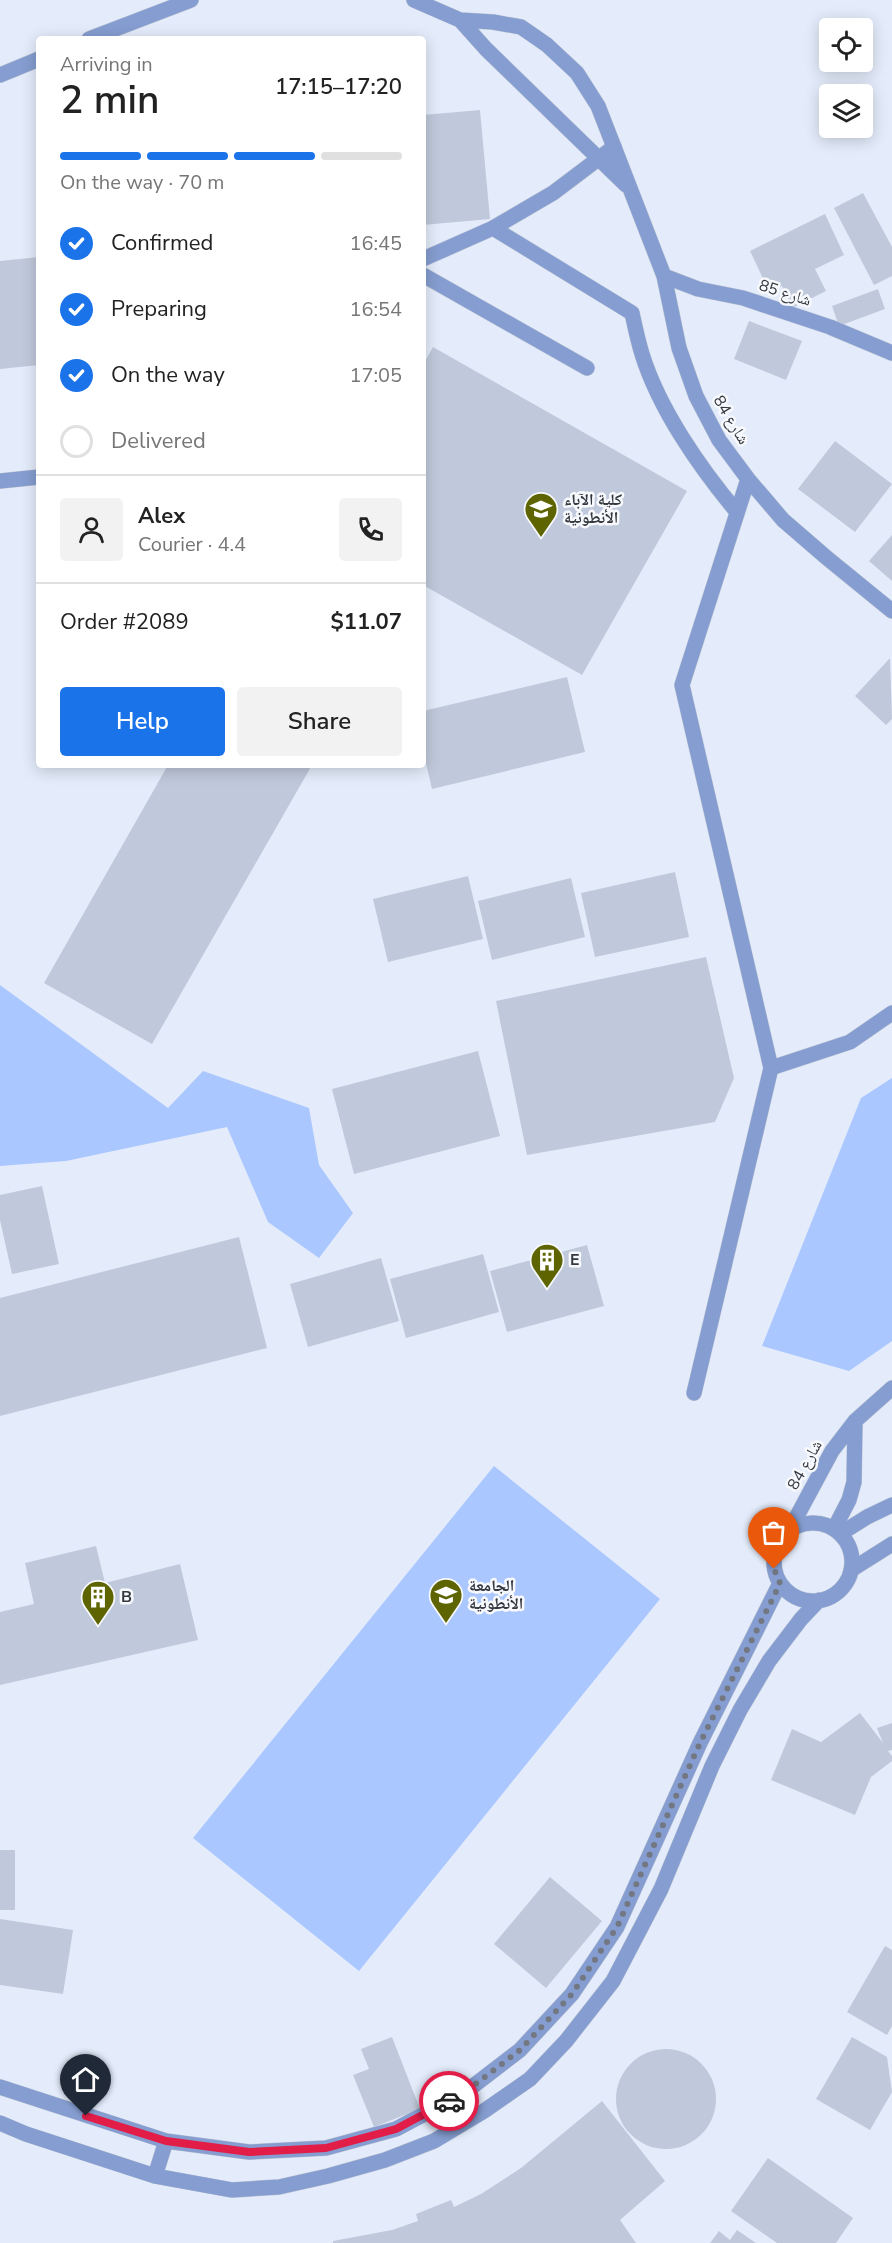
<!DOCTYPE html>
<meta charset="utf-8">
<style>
body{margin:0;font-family:"Nunito Sans","Noto Naskh Arabic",sans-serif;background:#f2f2f2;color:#222;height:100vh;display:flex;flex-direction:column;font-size:22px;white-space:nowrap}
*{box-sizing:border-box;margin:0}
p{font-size:20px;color:#767676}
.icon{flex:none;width:33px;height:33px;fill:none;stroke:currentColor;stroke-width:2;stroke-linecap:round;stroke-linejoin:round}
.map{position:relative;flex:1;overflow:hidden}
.drawer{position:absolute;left:36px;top:36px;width:390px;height:732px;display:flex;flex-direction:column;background:#fff;border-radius:6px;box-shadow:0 3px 15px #0003}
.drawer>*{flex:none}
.buttons{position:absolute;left:819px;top:18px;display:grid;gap:12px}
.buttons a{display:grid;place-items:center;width:54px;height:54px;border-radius:6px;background:#fff;box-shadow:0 3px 15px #0003;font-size:30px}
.pin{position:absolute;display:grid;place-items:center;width:51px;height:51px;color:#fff;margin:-62px -26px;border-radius:50% 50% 50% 0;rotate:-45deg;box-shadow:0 0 6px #0007}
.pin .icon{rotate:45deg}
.courier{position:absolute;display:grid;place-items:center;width:60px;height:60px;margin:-30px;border:4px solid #e11d48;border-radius:50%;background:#fff;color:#222;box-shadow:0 2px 8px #0007}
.overview em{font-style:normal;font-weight:600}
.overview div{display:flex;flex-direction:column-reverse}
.overview{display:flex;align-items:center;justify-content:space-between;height:102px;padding:0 24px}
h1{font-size:39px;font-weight:600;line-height:45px}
.bar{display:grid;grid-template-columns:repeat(4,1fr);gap:9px 6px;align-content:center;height:72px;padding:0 24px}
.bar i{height:8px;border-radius:4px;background:#e0e0e0}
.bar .active{background:#1a73e8}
.bar p{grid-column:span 4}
.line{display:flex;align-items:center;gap:15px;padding:0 24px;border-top:2px solid #e0e0e0}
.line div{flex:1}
.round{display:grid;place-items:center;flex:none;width:63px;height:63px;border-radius:6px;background:#f2f2f2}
ol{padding:0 24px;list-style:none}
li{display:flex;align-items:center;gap:18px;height:66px}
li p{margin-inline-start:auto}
li .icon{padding:6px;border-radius:50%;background:#1a73e8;color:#fff;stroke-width:4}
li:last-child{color:#767676}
li i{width:33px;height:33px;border:3px solid #e0e0e0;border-radius:50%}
.cta{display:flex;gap:12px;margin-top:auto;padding:12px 24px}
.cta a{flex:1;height:69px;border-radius:6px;background:#1a73e8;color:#fff;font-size:24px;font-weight:600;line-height:69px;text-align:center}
.cta a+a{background:#f2f2f2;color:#222}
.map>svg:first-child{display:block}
.green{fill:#abc7ff}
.building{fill:#c0c9db}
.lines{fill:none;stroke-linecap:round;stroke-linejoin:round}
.service-casing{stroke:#c1c8d5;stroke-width:16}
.minor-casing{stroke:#c1c8d5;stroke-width:16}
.tertiary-casing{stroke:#c1c8d5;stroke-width:16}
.service{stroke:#859dd0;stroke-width:15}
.minor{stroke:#859dd0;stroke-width:15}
.tertiary{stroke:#859dd0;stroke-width:15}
.done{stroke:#727781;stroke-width:6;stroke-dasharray:0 10.8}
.route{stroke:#e11d48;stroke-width:8}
.labels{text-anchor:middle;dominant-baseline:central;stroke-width:5;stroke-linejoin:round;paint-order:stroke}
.street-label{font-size:16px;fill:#34383f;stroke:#f7f9fd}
.poi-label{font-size:16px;font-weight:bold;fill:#34383f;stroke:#f7f9fd;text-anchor:start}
</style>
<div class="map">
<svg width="892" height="2243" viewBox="0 0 892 2243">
<rect width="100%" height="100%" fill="#e4ecfb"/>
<path class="green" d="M0,985L168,1108L203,1071L309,1108L319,1165L353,1213L319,1258L268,1222L227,1127L66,1161L0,1166Z
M892,1078V1341L849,1371L762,1346L861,1098Z
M494,1466L660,1599L359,1971L193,1838Z"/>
<path class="building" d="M480,110L490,219L423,225V115Z
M863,193L892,247V276L874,285L834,208Z
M825,214L844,255L815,269L826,291L792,308L782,286L769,291L750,251Z
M423,225H425L426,241H423Z
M39,257V365L0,369V261Z
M878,289L885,309L839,326L832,306Z
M749,321L802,341L786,380L734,359Z
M433,347L687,491L582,675L423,585V365Z
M835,441L892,484L855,532L798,489Z
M892,535V581L869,561Z
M890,658L892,719L886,725L855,696Z
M567,677L585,752L432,789L423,751V711Z
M168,765H312L152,1044L44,983Z
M675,872L689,937L595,957L581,893Z
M468,876L483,939L388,962L373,899Z
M571,878L585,937L492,960L478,901Z
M706,957L734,1078L715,1122L527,1155L496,1001Z
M478,1051L500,1136L354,1174L332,1089Z
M42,1186L59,1264L12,1274L0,1220V1195Z
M239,1237L267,1348L0,1416V1298Z
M587,1245L604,1306L507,1332L490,1271Z
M483,1254L499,1312L406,1338L390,1279Z
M381,1258L399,1321L308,1347L290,1284Z
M96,1546L105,1583L180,1564L198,1640L0,1685V1612L34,1604L25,1563Z
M860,1713L883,1743L877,1728L892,1723V1750L888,1751L892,1756V1761L871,1777L855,1815L771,1780L792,1729L821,1742Z
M0,1850H15V1910H0Z
M550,1877L602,1921L546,1988L494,1944Z
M0,1919L73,1930L63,1994L0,1985Z
M885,1946L892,1950V2026L887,2035L847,2012Z
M392,2037L420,2109L374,2127L353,2075L369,2069L361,2049Z
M852,2037L887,2057L892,2092L870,2130L816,2099Z
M616 2099a50 50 0 1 1 100 0a50 50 0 1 1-100 0Z
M602,2101L665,2181L620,2220L636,2243H333V2241L392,2230L418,2221L416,2214L451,2200L454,2207L481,2194L521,2168Z
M768,2158L853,2218L836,2243H777L731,2211Z
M737,2230L756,2243H710L719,2231L730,2240Z"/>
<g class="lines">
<defs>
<path id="service" d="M493,228L632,313C635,327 638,341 642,354C659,409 700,468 737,512
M423,259L493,228L553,193L614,147
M423,275L587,368
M0,481L39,477"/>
<path id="minor" d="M414,0L460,20L493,22L521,27L547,45L577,73L598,106L614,147L664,276L679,348L696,396L719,440L748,479L783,520L827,558L892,611
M460,20L486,49L626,185
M89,39L191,0
M0,75L39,59
M664,276L698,289L743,298L830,327L892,353
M771,1068L850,1042L892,1013
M694,1393L771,1068L682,685L748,479
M790,1529L832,1451L855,1421L892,1388
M834,1529L849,1500L854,1482L855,1421"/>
<path id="tertiary" d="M774 1562a39 39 0 1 1 78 0a39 39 0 1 1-78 0Z
M840,1534L867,1517L892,1505
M851,1570L892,1544
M0,2087L166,2141L249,2152L326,2148L396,2129L464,2093L520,2050L572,1994L617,1927L700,1743L780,1583
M0,2123L26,2134L155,2176L232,2190L279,2187L328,2176L385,2160L434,2141L484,2111L530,2079L566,2041L613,1981L661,1889L712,1766L740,1710L769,1661L801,1619L819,1600
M155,2176L166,2141"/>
</defs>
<use href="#service" class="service-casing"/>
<use href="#minor" class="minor-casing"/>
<use href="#tertiary" class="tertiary-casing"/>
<use href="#service" class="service"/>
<use href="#minor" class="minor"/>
<use href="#tertiary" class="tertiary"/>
</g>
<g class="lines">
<path class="done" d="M449,2101L464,2093L520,2050L572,1994L617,1927L700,1743L774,1596L780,1583L774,1569"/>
<path class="route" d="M86,2116L166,2141L249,2152L326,2148L396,2129L449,2101"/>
</g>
<defs>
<symbol id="school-pin" viewBox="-11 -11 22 30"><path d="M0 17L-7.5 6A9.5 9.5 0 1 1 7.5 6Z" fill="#5d6400" stroke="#f7f9fd"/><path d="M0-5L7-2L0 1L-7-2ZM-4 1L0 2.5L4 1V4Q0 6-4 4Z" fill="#fff"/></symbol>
<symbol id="building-pin" viewBox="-11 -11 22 30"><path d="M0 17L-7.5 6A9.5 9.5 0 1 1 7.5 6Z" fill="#5d6400" stroke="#f7f9fd"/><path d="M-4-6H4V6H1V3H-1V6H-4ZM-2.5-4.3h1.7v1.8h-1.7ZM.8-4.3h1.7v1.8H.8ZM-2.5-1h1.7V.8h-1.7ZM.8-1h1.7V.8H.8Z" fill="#fff"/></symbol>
<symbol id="university-pin" viewBox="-11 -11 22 30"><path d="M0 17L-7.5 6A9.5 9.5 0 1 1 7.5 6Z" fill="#5d6400" stroke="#f7f9fd"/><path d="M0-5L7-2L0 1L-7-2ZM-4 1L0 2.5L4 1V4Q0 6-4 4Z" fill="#fff"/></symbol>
</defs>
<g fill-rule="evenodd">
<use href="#school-pin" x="522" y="490" width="38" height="52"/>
<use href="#building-pin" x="528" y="1241" width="38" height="52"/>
<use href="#university-pin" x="427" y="1576" width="38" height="52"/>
<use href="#building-pin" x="79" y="1578" width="38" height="52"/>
</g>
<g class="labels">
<g class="street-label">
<text transform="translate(785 293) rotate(18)">شارع 85</text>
<text transform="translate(731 420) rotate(59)">شارع 84</text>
<text transform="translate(805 1465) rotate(-61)">شارع 84</text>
</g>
<g class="poi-label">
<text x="564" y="500">كلية الآباء<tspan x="564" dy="18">الأنطونية</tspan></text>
<text x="570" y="1260">E</text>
<text x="469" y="1586">الجامعة<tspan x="469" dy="18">الأنطونية</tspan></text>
<text x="121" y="1597">B</text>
</g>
</g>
</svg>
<div class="buttons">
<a><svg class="icon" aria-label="locate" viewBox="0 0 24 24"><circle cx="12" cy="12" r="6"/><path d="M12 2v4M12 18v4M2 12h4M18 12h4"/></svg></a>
<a><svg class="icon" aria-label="layers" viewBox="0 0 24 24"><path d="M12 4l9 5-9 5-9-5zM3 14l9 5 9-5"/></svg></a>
</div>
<div class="pin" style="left:774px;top:1569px;background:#ea580c"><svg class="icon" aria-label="bag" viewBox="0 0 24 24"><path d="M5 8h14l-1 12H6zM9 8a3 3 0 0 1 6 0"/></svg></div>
<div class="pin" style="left:86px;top:2116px;background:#1f2937"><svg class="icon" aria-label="home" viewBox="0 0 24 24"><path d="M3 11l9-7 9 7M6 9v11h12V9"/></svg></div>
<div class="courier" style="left:449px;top:2101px"><svg class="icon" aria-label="car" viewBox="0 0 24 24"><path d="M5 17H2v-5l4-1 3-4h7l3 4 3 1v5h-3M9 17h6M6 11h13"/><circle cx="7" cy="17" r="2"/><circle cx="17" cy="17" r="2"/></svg></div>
<section class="drawer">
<div class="overview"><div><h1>2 min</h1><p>Arriving in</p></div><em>17:15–17:20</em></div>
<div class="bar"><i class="active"></i><i class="active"></i><i class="active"></i><i></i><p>On the way · 70 m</p></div>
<ol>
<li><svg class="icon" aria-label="check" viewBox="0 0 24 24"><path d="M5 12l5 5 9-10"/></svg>Confirmed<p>16:45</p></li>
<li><svg class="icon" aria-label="check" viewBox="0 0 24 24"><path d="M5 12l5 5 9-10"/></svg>Preparing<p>16:54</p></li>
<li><svg class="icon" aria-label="check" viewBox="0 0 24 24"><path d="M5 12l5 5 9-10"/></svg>On the way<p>17:05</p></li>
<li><i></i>Delivered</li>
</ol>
<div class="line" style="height:108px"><a class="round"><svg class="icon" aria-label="person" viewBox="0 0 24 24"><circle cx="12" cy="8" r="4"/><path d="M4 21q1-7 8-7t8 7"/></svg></a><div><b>Alex</b><p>Courier · 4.4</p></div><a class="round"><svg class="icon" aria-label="phone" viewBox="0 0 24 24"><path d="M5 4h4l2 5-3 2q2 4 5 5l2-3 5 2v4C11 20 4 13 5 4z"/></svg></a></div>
<div class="line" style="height:78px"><div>Order #2089</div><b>$11.07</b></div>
<div class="cta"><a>Help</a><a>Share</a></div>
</section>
</div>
